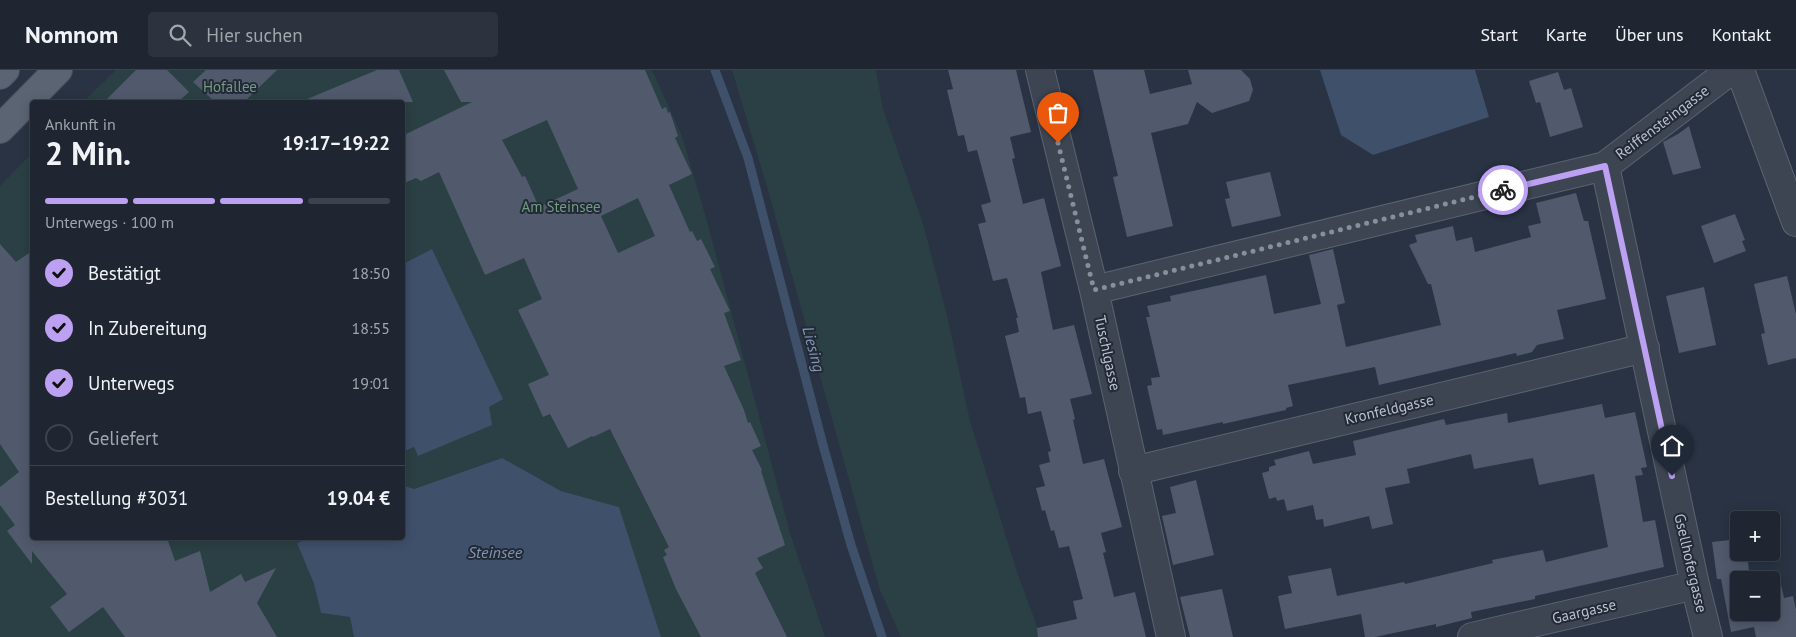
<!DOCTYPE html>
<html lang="de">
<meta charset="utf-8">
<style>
body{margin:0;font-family:"PT Sans",sans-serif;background:#2c323e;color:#f1f3f6;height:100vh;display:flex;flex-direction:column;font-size:19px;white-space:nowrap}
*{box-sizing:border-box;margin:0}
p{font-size:16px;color:#a1a5ac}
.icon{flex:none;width:28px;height:28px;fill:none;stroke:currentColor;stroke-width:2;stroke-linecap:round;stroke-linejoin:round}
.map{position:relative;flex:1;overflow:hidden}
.sheet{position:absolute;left:30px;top:30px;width:375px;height:440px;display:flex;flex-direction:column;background:#1f2632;border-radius:5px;box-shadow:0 2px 12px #0003,0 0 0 1px #3c434d}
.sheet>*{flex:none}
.fabs{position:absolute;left:1730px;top:441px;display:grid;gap:10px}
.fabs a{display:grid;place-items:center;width:50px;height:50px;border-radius:5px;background:#1f2632;box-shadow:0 2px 12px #0003,0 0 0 1px #3c434d;font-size:25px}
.pin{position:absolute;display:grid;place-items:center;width:42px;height:42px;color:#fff;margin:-51px -21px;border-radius:50% 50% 50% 0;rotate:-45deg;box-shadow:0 0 5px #0007}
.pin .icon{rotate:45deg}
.courier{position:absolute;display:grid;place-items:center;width:50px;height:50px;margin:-25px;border:4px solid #bca0f2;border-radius:50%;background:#fff;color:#222;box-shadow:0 1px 6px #0007}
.head em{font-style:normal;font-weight:800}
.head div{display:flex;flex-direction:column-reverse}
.head{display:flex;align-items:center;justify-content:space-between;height:85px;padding:0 15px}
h1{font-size:32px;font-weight:800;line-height:38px}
.bar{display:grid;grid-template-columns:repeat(4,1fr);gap:8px 5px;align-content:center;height:60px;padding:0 15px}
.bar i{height:6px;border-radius:4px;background:#3c434d}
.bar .on{background:#bca0f2}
.bar p{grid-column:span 4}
.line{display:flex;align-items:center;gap:12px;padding:0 15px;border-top:1px solid #3c434d}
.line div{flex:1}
ol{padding:0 15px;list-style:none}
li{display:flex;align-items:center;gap:15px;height:55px}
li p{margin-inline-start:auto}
li .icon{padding:5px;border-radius:50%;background:#bca0f2;color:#111;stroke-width:4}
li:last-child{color:#a1a5ac}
li i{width:28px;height:28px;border:2px solid #3c434d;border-radius:50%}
header{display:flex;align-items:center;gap:30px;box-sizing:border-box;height:70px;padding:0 25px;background:#1f2632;border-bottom:1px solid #3c434d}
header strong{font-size:24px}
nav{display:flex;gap:28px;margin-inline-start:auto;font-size:18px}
.search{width:350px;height:45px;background:#2c323e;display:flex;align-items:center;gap:12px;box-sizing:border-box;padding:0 18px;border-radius:5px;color:#a1a5ac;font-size:19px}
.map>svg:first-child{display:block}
.green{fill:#2b4044}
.water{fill:#3f506b}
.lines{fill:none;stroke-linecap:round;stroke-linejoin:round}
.stream{stroke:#3f506b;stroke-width:9}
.building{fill:#505a6c;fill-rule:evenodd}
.minor-casing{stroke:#5c6370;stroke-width:30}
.major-casing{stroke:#474e5c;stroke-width:30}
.minor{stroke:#3d4553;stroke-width:28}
.major{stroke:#5b6472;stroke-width:28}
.done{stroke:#888f9c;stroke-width:5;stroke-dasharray:0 9}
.route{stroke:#bca0f2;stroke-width:6}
.labels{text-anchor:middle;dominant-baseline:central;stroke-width:4;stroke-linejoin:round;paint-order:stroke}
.park-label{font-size:15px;fill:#739c7e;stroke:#222a38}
.street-label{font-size:15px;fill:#bbc1cc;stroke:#222a38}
.water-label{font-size:16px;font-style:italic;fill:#8496b2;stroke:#222a38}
</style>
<header>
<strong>Nomnom</strong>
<div class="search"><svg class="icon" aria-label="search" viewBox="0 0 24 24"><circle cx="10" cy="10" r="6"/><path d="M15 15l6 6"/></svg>Hier suchen</div>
<nav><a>Start</a><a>Karte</a><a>Über uns</a><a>Kontakt</a></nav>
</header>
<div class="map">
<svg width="1796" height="567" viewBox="0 0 1796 567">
<rect width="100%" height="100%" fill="#293343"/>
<path class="green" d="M116,0H652L682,66L708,155L790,463L825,567H661L619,437L561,421L502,388L414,419L405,416L403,410V392L405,390L403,382L414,377L418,386L432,179L403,194L402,32H83Z
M732,0H876L883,39L923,154L946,241L970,351L1018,505L1041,567H901L880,520L768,120Z
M32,83V468H180L210,469L215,468H309L297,473L314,514L321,543L350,547L354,567H0V116Z"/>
<path class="water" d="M1320,0H1475L1489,47L1373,85L1341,65Z
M432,179L503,329L489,337L492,355L418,386L414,377L403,382L405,390L403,392V194Z
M502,388L561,421L619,437L661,567H354L350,547L321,543L314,514L297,473L309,468H402L403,410L405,416L414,419Z"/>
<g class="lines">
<path class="stream" d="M715,0L748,88L823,375L851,475L882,567"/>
</g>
<path class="building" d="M136,0H167L189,22L178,32H104Z
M206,0H277L244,32H215L193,12Z
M377,0H399L413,32H300Z
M444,0H645L662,39L666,37L668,43L670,42L678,66L675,68L692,104L669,115L690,162L692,161L697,171L701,169L715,197L710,199L730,241L724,243L741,290L724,296L744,340L748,353L750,352L761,376L752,380L762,400L761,401L785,475L757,488L763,498L755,503L787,567H701L676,519L663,487L667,485L664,480L669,477L610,359L593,367L592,366L568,378L550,344L543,347L528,314L549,305L518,240L542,229L524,188L485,205L439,102L421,111L416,108L402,114V66L472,32H461ZM547,50L578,119L539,137L525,106L522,107L502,70ZM638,128L655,166L618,183L601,146Z
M948,0H1016L1031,62L1010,67L1015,88L1012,89L1023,134L1044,128L1061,196L1041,202L1053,260L1074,255L1092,324L1070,329L1075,349L1073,350L1083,394L1104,389L1122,457L1101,463L1106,482L1103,483L1114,527L1135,522L1146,567H1038L1037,558L1077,549L1073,531L1083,529L1069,476L1059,478L1054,460L1051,461L1045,440L1042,441L1036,418L1045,416L1039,395L1050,392L1048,382L1051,381L1041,341L1028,344L1025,327L1020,328L1005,266L1019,262L1016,248H1018L1007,208L993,211L978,154L986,152L981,135L991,132L977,80L968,82L964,65L958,66L947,20L953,19Z
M1093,0H1144L1150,24L1192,14L1188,0H1241L1250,9L1253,20L1249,31L1212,43L1197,32L1188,54L1151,63L1173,156L1127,167L1113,107L1118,106Z
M1558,2L1564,20L1571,18L1583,57L1550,67L1540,32L1536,33L1529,11Z
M1689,56L1701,98L1673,105L1663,72L1678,64Z
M1270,102L1281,146L1232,157L1225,129L1230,128L1226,112Z
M1576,123L1584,151H1588L1606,229L1557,240L1564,269L1537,275L1532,282L1517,286L1516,283L1379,315L1375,297L1288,315L1293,336L1286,338V340L1223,354V352L1163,365L1162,359L1157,360L1147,316L1152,315L1151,308L1160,307L1146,247H1150L1147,236L1171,231L1170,226L1266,205L1274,244L1321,234L1309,185L1333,179L1345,233L1337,235L1346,277L1441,255L1431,214H1428L1409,175L1417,172L1415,165L1453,156L1456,171L1472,167L1475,182L1531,167L1528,156L1541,153L1536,133Z
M1735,144L1745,170L1742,171L1746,181L1714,193L1701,156Z
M0,174L16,192L32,181V468H167L175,491L200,481L210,522L241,504L245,512L276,498L257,533L277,567H125L103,537L69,562L50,537L67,524L32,481V494L7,461L15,455L0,435V417L19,402L0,374Z
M1787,206L1796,244V288L1768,295L1761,264L1765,263L1754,214Z
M1704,217L1716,275L1679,283L1666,226Z
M1602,334L1605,348L1635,342L1647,397L1641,398L1643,405L1635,406L1643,452L1655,450L1664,497L1535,526V529L1471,542L1472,548L1436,557V554L1375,567H1365L1361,544L1285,559L1278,526L1292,523L1288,506L1331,498L1337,526L1404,512L1405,514L1493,493L1492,490L1543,480L1546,492L1608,477L1594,404L1539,415L1533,388L1474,399L1471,384L1407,399L1410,413L1385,418L1393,454L1372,459L1369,446L1324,457L1323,449L1316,450L1313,435L1287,441L1284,429L1277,431L1276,427L1269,429L1262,403L1269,401V397L1276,395L1274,390L1309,381L1313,394L1356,385L1353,371L1444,349L1446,355L1507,343L1508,353Z
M1196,410L1214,485L1173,495L1162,446L1176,443L1170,417Z
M1739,469V482H1747L1750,510H1739V542H1771V510H1759L1779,505L1784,528L1793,526L1796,539V567H1756L1754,557L1731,562L1721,509H1717L1712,472Z
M1222,519L1233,567H1190L1180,527Z"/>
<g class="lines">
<defs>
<path id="minor" d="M1040,0L1094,220L1171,567
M1740,0L1796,152
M1605,96L1695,515L1708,567
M1094,220L1605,96L1731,0
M1133,401L1645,278
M1472,567L1695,515"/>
<path id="major" d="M0,5L5,0
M0,59L58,0"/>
</defs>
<use href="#minor" class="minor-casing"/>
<use href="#major" class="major-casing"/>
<use href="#minor" class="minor"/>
<use href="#major" class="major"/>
</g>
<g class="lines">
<path class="done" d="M1058,73L1094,220L1503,120"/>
<path class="route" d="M1503,120L1605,96L1672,406"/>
</g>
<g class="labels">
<g class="park-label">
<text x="230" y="16">Hofallee</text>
<text x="561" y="136">Am Steinsee</text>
</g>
<g class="street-label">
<text transform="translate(1662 52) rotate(-37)">Reiffensteingasse</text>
<text transform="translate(1108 283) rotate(78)">Tuschlgasse</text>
<text transform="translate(1389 339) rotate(-13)">Kronfeldgasse</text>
<text transform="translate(1691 493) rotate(77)">Gsellhofergasse</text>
<text transform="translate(1584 541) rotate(-13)">Gaargasse</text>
</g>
<g class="water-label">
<text transform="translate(814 279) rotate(75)">Liesing</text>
<text x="495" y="482">Steinsee</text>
</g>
</g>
</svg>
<div class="fabs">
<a>+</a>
<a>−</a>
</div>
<div class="pin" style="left:1058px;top:73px;background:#ea580c"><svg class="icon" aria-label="bag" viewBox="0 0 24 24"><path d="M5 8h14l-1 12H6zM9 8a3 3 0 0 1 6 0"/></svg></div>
<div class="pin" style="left:1672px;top:406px;background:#1f2937"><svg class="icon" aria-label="home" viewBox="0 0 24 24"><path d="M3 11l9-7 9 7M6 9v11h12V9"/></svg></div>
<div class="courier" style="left:1503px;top:120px"><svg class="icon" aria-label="bike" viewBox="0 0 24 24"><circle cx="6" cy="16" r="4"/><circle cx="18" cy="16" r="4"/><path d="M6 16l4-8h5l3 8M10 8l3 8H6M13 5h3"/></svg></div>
<section class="sheet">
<div class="head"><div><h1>2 Min.</h1><p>Ankunft in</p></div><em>19:17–19:22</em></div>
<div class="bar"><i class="on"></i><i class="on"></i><i class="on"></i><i></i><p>Unterwegs · 100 m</p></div>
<ol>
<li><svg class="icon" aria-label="check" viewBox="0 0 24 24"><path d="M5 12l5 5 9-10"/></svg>Bestätigt<p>18:50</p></li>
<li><svg class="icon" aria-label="check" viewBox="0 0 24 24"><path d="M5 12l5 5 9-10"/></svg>In Zubereitung<p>18:55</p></li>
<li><svg class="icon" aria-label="check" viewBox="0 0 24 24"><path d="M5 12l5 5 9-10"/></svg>Unterwegs<p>19:01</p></li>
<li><i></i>Geliefert</li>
</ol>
<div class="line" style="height:65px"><div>Bestellung #3031</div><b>19.04 €</b></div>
</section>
</div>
